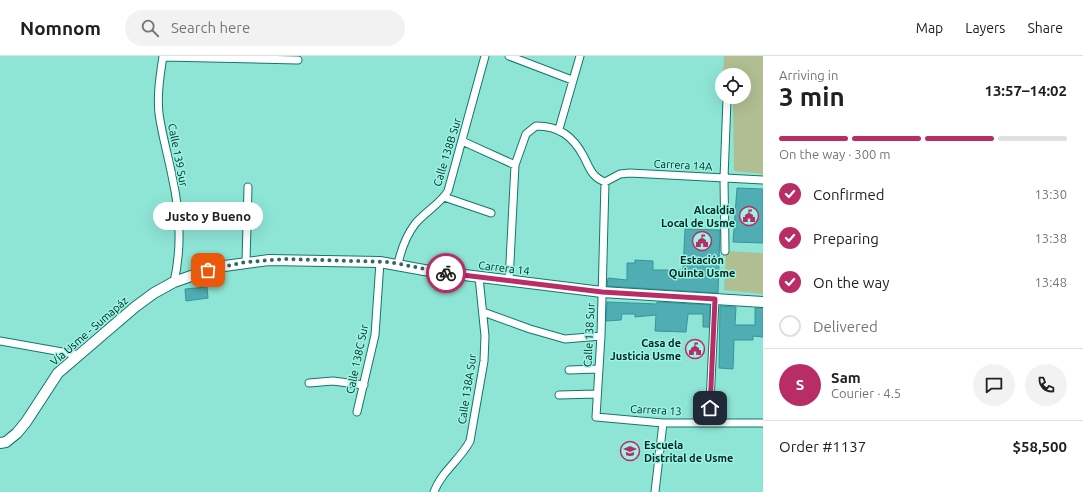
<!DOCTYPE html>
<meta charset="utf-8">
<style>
body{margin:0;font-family:Ubuntu,sans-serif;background:#f2f2f2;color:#202124;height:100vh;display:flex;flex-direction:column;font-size:15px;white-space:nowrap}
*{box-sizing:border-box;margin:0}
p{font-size:13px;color:#757577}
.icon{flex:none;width:22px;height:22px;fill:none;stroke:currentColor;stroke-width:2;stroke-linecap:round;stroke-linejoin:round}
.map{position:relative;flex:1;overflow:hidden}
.drawer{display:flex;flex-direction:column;background:#fff;width:320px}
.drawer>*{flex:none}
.tools{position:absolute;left:715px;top:12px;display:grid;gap:8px}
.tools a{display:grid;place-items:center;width:36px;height:36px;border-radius:50%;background:#fff;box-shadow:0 4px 16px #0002;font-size:20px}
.pin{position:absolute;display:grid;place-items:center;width:34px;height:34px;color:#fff;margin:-17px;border-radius:8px;box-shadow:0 2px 6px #0006}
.courier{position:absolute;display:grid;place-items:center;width:40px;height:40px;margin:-20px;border:3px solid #b82d66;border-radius:50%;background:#fff;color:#222;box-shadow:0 1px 5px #0007}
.bubble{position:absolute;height:28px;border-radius:14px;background:#fff;box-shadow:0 4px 16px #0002;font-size:13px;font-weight:700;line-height:28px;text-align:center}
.head em{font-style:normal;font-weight:700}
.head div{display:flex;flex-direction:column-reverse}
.head{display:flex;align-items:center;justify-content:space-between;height:68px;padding:0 16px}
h1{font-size:26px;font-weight:700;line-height:30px}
.bar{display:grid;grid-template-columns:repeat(4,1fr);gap:6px 4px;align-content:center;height:48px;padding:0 16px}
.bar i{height:5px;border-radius:3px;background:#e0e0e0}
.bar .active{background:#b82d66}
.bar p{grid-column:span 4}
.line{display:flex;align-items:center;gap:10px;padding:0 16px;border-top:1px solid #e0e0e0}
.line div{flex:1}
.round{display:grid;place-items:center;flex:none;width:42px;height:42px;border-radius:21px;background:#f2f2f2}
ol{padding:0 16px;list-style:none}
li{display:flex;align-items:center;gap:12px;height:44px}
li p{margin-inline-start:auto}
li .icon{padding:4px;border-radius:50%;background:#b82d66;color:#fff;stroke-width:4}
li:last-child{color:#757577}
li i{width:22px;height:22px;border:2px solid #e0e0e0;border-radius:50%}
header{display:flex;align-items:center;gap:24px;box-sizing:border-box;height:56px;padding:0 20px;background:#fff;border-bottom:1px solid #e0e0e0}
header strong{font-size:19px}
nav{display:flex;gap:22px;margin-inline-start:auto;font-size:14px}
.search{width:280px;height:36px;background:#f2f2f2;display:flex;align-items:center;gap:10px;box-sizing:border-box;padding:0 14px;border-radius:22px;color:#757577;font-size:15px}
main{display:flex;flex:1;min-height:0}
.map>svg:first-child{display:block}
.green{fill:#b1be91}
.building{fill:#50adb3;stroke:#35959b}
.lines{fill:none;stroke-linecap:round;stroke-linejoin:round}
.street-casing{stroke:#12776a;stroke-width:9}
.secondary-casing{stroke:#12776a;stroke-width:12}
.street{stroke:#fff;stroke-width:7}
.secondary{stroke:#fff;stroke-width:10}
.done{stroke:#32685f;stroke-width:4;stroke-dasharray:0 7.2}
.route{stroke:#b82d66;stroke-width:5}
.labels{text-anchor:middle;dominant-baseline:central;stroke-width:3;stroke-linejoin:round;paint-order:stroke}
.street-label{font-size:11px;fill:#002520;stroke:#9bf3e2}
.poi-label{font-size:11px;font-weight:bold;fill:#002520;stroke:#9bf3e2;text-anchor:end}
</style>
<header>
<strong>Nomnom</strong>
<div class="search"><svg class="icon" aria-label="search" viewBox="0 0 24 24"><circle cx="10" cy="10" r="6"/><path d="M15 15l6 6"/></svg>Search here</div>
<nav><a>Map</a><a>Layers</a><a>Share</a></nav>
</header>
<main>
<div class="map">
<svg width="763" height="436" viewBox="0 0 763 436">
<rect width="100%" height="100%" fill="#8ee5d5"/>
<path class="green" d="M724,0H763V118L734,115L733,41H744V19H723Z
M726,195L763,197V238L724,234Z"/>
<path class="building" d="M737,132L763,133V187L733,186Z
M685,173L720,174L718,237L607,230L608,222L627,224V207H635V204L653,205V214H683Z
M207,231L208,242L186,245L185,233Z
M607,246L657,248V246L710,249L709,271H703V258H688L686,276L655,275L656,259L635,261V258H622L621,264L606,265Z
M720,250L736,251L735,269H755V252H763V281L753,280V284H734L733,313L719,312Z"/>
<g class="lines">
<defs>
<path id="street" d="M163,0C160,20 157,38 159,58C162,79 168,99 172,120C180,155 182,191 174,226
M509,0L572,24
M163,1L298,4
M559,73L580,0
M462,85L515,109
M605,126L601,280L596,361L663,367H763
M605,126L620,118L630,117L763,124
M444,141L491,157
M725,195L724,122L727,43
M246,206L248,131
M398,208C401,194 406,180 415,168C425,156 440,148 448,135L485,0
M509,225L515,109L526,78L536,70C559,70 573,80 584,101C590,113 592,121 605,126
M483,256L530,273L565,283L601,280
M0,285L79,299
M569,314L598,313
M309,327L333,325L364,329
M559,339L596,338
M357,356L375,279L380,206
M709,367L715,243
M434,436C441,416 460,404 470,385L484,305L485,280L479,221
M655,436L663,367"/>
<path id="secondary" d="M0,387L6,386L17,377L26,366L58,317L135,251L154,237L174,226L217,211L269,204L380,206L424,214L602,236L763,246"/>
</defs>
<use href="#street" class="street-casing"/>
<use href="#secondary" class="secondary-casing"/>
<use href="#street" class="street"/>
<use href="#secondary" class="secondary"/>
</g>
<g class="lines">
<path class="done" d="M208,214L246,206L286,203L389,206L446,217"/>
<path class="route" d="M446,217L602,236L715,243L710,352"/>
</g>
<defs>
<symbol id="civic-ring" viewBox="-11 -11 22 22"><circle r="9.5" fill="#9bf3e2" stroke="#b82d66" stroke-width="1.5"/><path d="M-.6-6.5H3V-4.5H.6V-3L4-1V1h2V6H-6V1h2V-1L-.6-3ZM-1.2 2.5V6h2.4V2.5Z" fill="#b82d66"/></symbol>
<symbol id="school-ring" viewBox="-11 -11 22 22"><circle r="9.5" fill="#9bf3e2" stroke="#b82d66" stroke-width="1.5"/><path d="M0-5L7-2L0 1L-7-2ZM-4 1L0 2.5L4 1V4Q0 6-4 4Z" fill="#b82d66"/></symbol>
</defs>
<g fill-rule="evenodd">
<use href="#civic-ring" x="738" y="149" width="22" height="22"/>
<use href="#civic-ring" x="691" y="174" width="22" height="22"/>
<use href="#civic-ring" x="684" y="282" width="22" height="22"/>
<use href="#school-ring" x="619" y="384" width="22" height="22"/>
</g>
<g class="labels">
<g class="street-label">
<text transform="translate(447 96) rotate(-73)">Calle 138B Sur</text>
<text transform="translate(178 99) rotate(79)">Calle 139 Sur</text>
<text transform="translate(683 109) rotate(3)">Carrera 14A</text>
<text transform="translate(504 212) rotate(7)">Carrera 14</text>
<text transform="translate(89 275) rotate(-41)">Vía Usme - Sumapáz</text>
<text transform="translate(589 279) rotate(-87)">Calle 138 Sur</text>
<text transform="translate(357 303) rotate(-78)">Calle 138C Sur</text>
<text transform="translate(467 333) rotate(-81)">Calle 138A Sur</text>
<text transform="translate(656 354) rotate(3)">Carrera 13</text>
</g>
<g class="poi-label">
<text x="735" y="154">Alcaldía<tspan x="735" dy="13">Local de Usme</tspan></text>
<text x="702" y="204" text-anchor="middle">Estación<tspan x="702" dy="13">Quinta Usme</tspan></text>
<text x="681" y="287">Casa de<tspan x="681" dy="13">Justicia Usme</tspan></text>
<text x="644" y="389" text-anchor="start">Escuela<tspan x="644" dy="13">Distrital de Usme</tspan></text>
</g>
</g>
</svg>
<div class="tools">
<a><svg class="icon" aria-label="locate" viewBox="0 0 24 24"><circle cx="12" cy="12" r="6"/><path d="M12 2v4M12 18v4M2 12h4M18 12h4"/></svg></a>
</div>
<div class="pin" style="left:208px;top:214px;background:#ea580c"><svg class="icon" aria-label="bag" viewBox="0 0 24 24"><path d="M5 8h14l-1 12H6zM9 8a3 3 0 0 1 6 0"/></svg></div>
<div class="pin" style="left:710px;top:352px;background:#1f2937"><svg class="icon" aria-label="home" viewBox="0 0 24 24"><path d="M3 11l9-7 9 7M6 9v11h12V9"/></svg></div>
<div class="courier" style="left:446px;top:217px"><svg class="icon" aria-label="bike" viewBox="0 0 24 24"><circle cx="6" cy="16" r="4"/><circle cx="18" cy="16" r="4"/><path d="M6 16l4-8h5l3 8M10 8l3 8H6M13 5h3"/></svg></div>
<div class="bubble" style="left:153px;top:146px;width:110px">Justo y Bueno</div>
</div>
<section class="drawer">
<div class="head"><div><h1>3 min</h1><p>Arriving in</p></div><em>13:57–14:02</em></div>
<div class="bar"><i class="active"></i><i class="active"></i><i class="active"></i><i></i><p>On the way · 300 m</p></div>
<ol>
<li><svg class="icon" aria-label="check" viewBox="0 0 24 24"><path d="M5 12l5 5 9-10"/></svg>Confirmed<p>13:30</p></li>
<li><svg class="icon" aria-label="check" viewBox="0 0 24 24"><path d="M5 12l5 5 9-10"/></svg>Preparing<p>13:38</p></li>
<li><svg class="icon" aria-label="check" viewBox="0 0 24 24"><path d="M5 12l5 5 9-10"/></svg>On the way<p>13:48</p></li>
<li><i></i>Delivered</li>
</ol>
<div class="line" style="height:72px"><b class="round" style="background:#b82d66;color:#fff">S</b><div><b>Sam</b><p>Courier · 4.5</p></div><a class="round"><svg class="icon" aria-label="chat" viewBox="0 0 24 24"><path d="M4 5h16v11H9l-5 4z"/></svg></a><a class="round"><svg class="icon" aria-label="phone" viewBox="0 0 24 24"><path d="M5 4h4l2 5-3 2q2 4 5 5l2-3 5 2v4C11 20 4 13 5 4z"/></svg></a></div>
<div class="line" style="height:52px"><div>Order #1137</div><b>$58,500</b></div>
</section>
</main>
